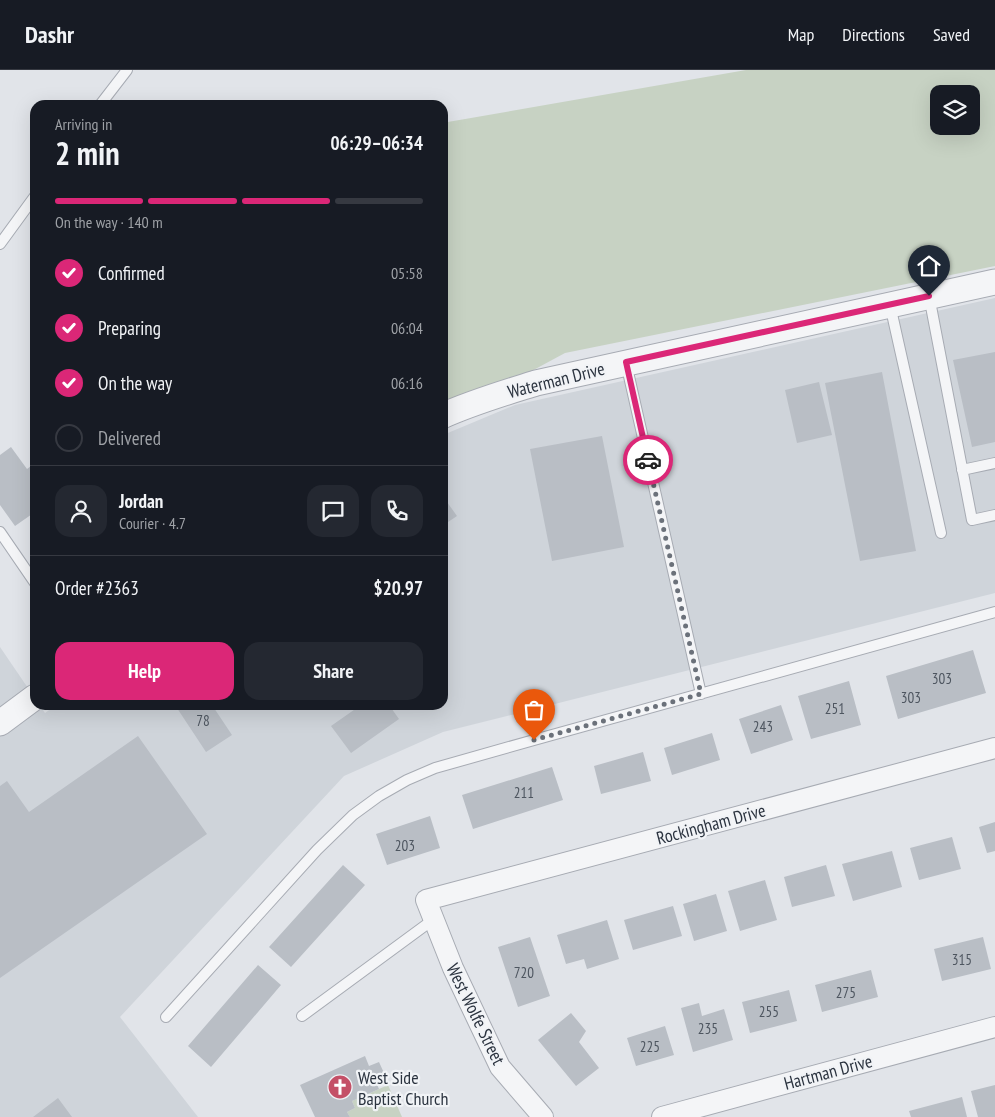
<!DOCTYPE html>
<meta charset="utf-8">
<style>
body{margin:0;font-family:"PT Sans Narrow",sans-serif;background:#242831;color:#f1f3f6;height:100vh;display:flex;flex-direction:column;font-size:19px;white-space:nowrap}
*{box-sizing:border-box;margin:0}
p{font-size:16px;color:#9ea1a6}
.icon{flex:none;width:28px;height:28px;fill:none;stroke:currentColor;stroke-width:2;stroke-linecap:round;stroke-linejoin:round}
.map{position:relative;flex:1;overflow:hidden}
.panel{position:absolute;left:30px;top:30px;width:418px;height:610px;display:flex;flex-direction:column;background:#171b24;border-radius:15px;box-shadow:0 5px 20px #0002}
.panel>*{flex:none}
.buttons{position:absolute;left:930px;top:15px;display:grid;gap:10px}
.buttons a{display:grid;place-items:center;width:50px;height:50px;border-radius:10px;background:#171b24;box-shadow:0 5px 20px #0002;font-size:25px}
.pin{position:absolute;display:grid;place-items:center;width:42px;height:42px;color:#fff;margin:-51px -21px;border-radius:50% 50% 50% 0;rotate:-45deg;box-shadow:0 0 5px #0007}
.pin .icon{rotate:45deg}
.courier{position:absolute;display:grid;place-items:center;width:50px;height:50px;margin:-25px;border:4px solid #db2777;border-radius:50%;background:#fff;color:#222;box-shadow:0 1px 6px #0007}
.headline em{font-style:normal;font-weight:600}
.headline div{display:flex;flex-direction:column-reverse}
.headline{display:flex;align-items:center;justify-content:space-between;height:85px;padding:0 25px}
h1{font-size:32px;font-weight:600;line-height:38px}
.bar{display:grid;grid-template-columns:repeat(4,1fr);gap:8px 5px;align-content:center;height:60px;padding:0 25px}
.bar i{height:6px;border-radius:4px;background:#363941}
.bar .selected{background:#db2777}
.bar p{grid-column:span 4}
.line{display:flex;align-items:center;gap:12px;padding:0 25px;border-top:1px solid #363941}
.line div{flex:1}
.round{display:grid;place-items:center;flex:none;width:52px;height:52px;border-radius:15px;background:#242831}
ol{padding:0 25px;list-style:none}
li{display:flex;align-items:center;gap:15px;height:55px}
li p{margin-inline-start:auto}
li .icon{padding:5px;border-radius:50%;background:#db2777;color:#fff;stroke-width:4}
li:last-child{color:#9ea1a6}
li i{width:28px;height:28px;border:2px solid #363941;border-radius:50%}
.primary-button{display:flex;gap:10px;margin-top:auto;padding:10px 25px}
.primary-button a{flex:1;height:58px;border-radius:15px;background:#db2777;color:#fff;font-size:20px;font-weight:600;line-height:58px;text-align:center}
.primary-button a+a{background:#242831;color:#f1f3f6}
header{display:flex;align-items:center;gap:30px;box-sizing:border-box;height:70px;padding:0 25px;background:#171b24;border-bottom:1px solid #363941}
header strong{font-size:24px}
nav{display:flex;gap:28px;margin-inline-start:auto;font-size:18px}
.map>svg:first-child{display:block}
.built{fill:#cfd4da}
.green{fill:#c7d2c3;fill-rule:evenodd}
.building{fill:#b9bec5}
.lines{fill:none;stroke-linecap:round;stroke-linejoin:round}
.service-casing{stroke:#a7abb3;stroke-width:12}
.minor-casing{stroke:#a7abb3;stroke-width:22}
.tertiary-casing{stroke:#a7abb3;stroke-width:27}
.service{stroke:#f4f5f7;stroke-width:10}
.minor{stroke:#f4f5f7;stroke-width:20}
.tertiary{stroke:#f4f5f7;stroke-width:25}
.done{stroke:#6b717a;stroke-width:5;stroke-dasharray:0 9}
.route{stroke:#db2777;stroke-width:6}
.labels{text-anchor:middle;dominant-baseline:central;stroke-width:4.5;stroke-linejoin:round;paint-order:stroke}
.number-label{font-size:15px;fill:#4e5660}
.street-label{font-size:18px;fill:#2b333f;stroke:#f1f3f6}
.poi-label{font-size:18px;fill:#2b333f;stroke:#f1f3f6;text-anchor:start}
</style>
<header>
<strong>Dashr</strong>
<nav><a>Map</a><a>Directions</a><a>Saved</a></nav>
</header>
<div class="map">
<svg width="995" height="1047" viewBox="0 0 995 1047">
<rect width="100%" height="100%" fill="#e1e4e9"/>
<path class="built" d="M995,228V523L443,662L344,706L120,947L198,1047H0V577L45,643L56,635H442L443,365L515,335Z"/>
<path class="green" d="M746,0H995V196L565,283L443,349L442,53ZM939,24H971V56H939Z
M388,1015L402,1047H350L347,1042L355,1038L352,1031Z"/>
<path class="building" d="M995,282V372L972,377L953,290Z
M882,302L916,481L860,491L825,313Z
M819,312L832,365L797,373L785,320Z
M602,366L624,477L552,491L530,379Z
M11,377L27,399L35,393V442L15,456L0,435V385Z
M442,425L457,446L442,456Z
M442,495L448,503L442,507Z
M973,580L986,623L898,649L886,606Z
M849,611L861,655L811,669L798,626Z
M175,635H212L232,665L206,682Z
M361,635H389L399,649L351,683L331,656Z
M781,635L793,670L751,684L739,649Z
M712,663L720,690L672,705L664,678Z
M138,666L207,764L0,908V716L7,711L29,742Z
M643,682L651,711L601,724L594,696Z
M552,697L563,730L473,759L462,725Z
M430,746L440,778L387,795L376,764Z
M995,752V781L987,783L979,757Z
M952,767L961,799L919,810L910,778Z
M892,781L902,817L853,831L842,794Z
M343,795L365,815L291,897L269,877Z
M826,795L835,826L792,837L784,807Z
M765,810L777,850L740,861L728,821Z
M716,824L727,861L694,871L683,834Z
M673,836L682,866L633,880L624,850Z
M607,850L619,889L587,899L584,889L566,894L557,865Z
M530,867L550,926L518,937L498,877Z
M983,867L991,899L942,911L934,879Z
M258,895L281,915L211,997L188,976Z
M871,900L878,927L822,942L815,915Z
M789,920L797,951L750,963L742,932Z
M699,933L702,946L724,939L733,970L693,982L681,938Z
M571,943L586,961L579,972L599,998L576,1016L538,970Z
M665,956L674,985L636,996L627,968Z
M365,986L369,996L379,992L384,1003L374,1008L379,1019L352,1031L355,1038L347,1042L350,1047H315L300,1015Z
M995,1015V1047H978L971,1021Z
M962,1027L967,1047H911L909,1041Z
M58,1028L72,1047H33Z"/>
<g class="lines">
<defs>
<path id="service" d="M100,35L127,0
M0,174L35,126
M929,226L972,450L995,445
M890,235L941,463
M626,293L701,624
M962,400L995,393
M0,462L35,513
M302,946L434,849
M166,947L317,780L353,745L379,726L407,710L435,698L534,670L995,542"/>
<path id="minor" d="M543,1047L500,997L453,898L426,830L995,678
M662,1047L995,957"/>
<path id="tertiary" d="M442,346C473,332 504,323 536,313L995,212
M0,653L35,627"/>
</defs>
<use href="#service" class="service-casing"/>
<use href="#minor" class="minor-casing"/>
<use href="#tertiary" class="tertiary-casing"/>
<use href="#service" class="service"/>
<use href="#minor" class="minor"/>
<use href="#tertiary" class="tertiary"/>
</g>
<g class="lines">
<path class="done" d="M534,670L701,624L648,390"/>
<path class="route" d="M648,390L626,292L929,226"/>
</g>
<defs>
<symbol id="church-disc" viewBox="-11 -11 22 22"><circle r="9.5" fill="#c45067" stroke="#f1f3f6"/><path d="M-1.2-6h2.4v3.5h3.3v2.4h-3.3V6h-2.4V-.1h-3.3v-2.4h3.3Z" fill="#fff"/></symbol>
</defs>
<g fill-rule="evenodd">
<use href="#church-disc" x="326" y="1003" width="28" height="28"/>
</g>
<g class="labels">
<g class="number-label">
<text x="942" y="608">303</text>
<text x="911" y="627">303</text>
<text x="835" y="638">251</text>
<text x="203" y="650">78</text>
<text x="763" y="656">243</text>
<text x="524" y="722">211</text>
<text x="405" y="775">203</text>
<text x="962" y="889">315</text>
<text x="524" y="902">720</text>
<text x="846" y="922">275</text>
<text x="769" y="941">255</text>
<text x="708" y="958">235</text>
<text x="650" y="976">225</text>
</g>
<g class="street-label">
<text transform="translate(556 310) rotate(-14)">Waterman Drive</text>
<text transform="translate(711 754) rotate(-15)">Rockingham Drive</text>
<text transform="translate(476 944) rotate(64)">West Wolfe Street</text>
<text transform="translate(828 1002) rotate(-15)">Hartman Drive</text>
</g>
<g class="poi-label">
<text x="358" y="1007">West Side<tspan x="358" dy="21">Baptist Church</tspan></text>
</g>
</g>
</svg>
<div class="buttons">
<a><svg class="icon" aria-label="layers" viewBox="0 0 24 24"><path d="M12 4l9 5-9 5-9-5zM3 14l9 5 9-5"/></svg></a>
</div>
<div class="pin" style="left:534px;top:670px;background:#ea580c"><svg class="icon" aria-label="bag" viewBox="0 0 24 24"><path d="M5 8h14l-1 12H6zM9 8a3 3 0 0 1 6 0"/></svg></div>
<div class="pin" style="left:929px;top:226px;background:#1f2937"><svg class="icon" aria-label="home" viewBox="0 0 24 24"><path d="M3 11l9-7 9 7M6 9v11h12V9"/></svg></div>
<div class="courier" style="left:648px;top:390px"><svg class="icon" aria-label="car" viewBox="0 0 24 24"><path d="M5 17H2v-5l4-1 3-4h7l3 4 3 1v5h-3M9 17h6M6 11h13"/><circle cx="7" cy="17" r="2"/><circle cx="17" cy="17" r="2"/></svg></div>
<section class="panel">
<div class="headline"><div><h1>2 min</h1><p>Arriving in</p></div><em>06:29–06:34</em></div>
<div class="bar"><i class="selected"></i><i class="selected"></i><i class="selected"></i><i></i><p>On the way · 140 m</p></div>
<ol>
<li><svg class="icon" aria-label="check" viewBox="0 0 24 24"><path d="M5 12l5 5 9-10"/></svg>Confirmed<p>05:58</p></li>
<li><svg class="icon" aria-label="check" viewBox="0 0 24 24"><path d="M5 12l5 5 9-10"/></svg>Preparing<p>06:04</p></li>
<li><svg class="icon" aria-label="check" viewBox="0 0 24 24"><path d="M5 12l5 5 9-10"/></svg>On the way<p>06:16</p></li>
<li><i></i>Delivered</li>
</ol>
<div class="line" style="height:90px"><a class="round"><svg class="icon" aria-label="person" viewBox="0 0 24 24"><circle cx="12" cy="8" r="4"/><path d="M4 21q1-7 8-7t8 7"/></svg></a><div><b>Jordan</b><p>Courier · 4.7</p></div><a class="round"><svg class="icon" aria-label="chat" viewBox="0 0 24 24"><path d="M4 5h16v11H9l-5 4z"/></svg></a><a class="round"><svg class="icon" aria-label="phone" viewBox="0 0 24 24"><path d="M5 4h4l2 5-3 2q2 4 5 5l2-3 5 2v4C11 20 4 13 5 4z"/></svg></a></div>
<div class="line" style="height:65px"><div>Order #2363</div><b>$20.97</b></div>
<div class="primary-button"><a>Help</a><a>Share</a></div>
</section>
</div>
